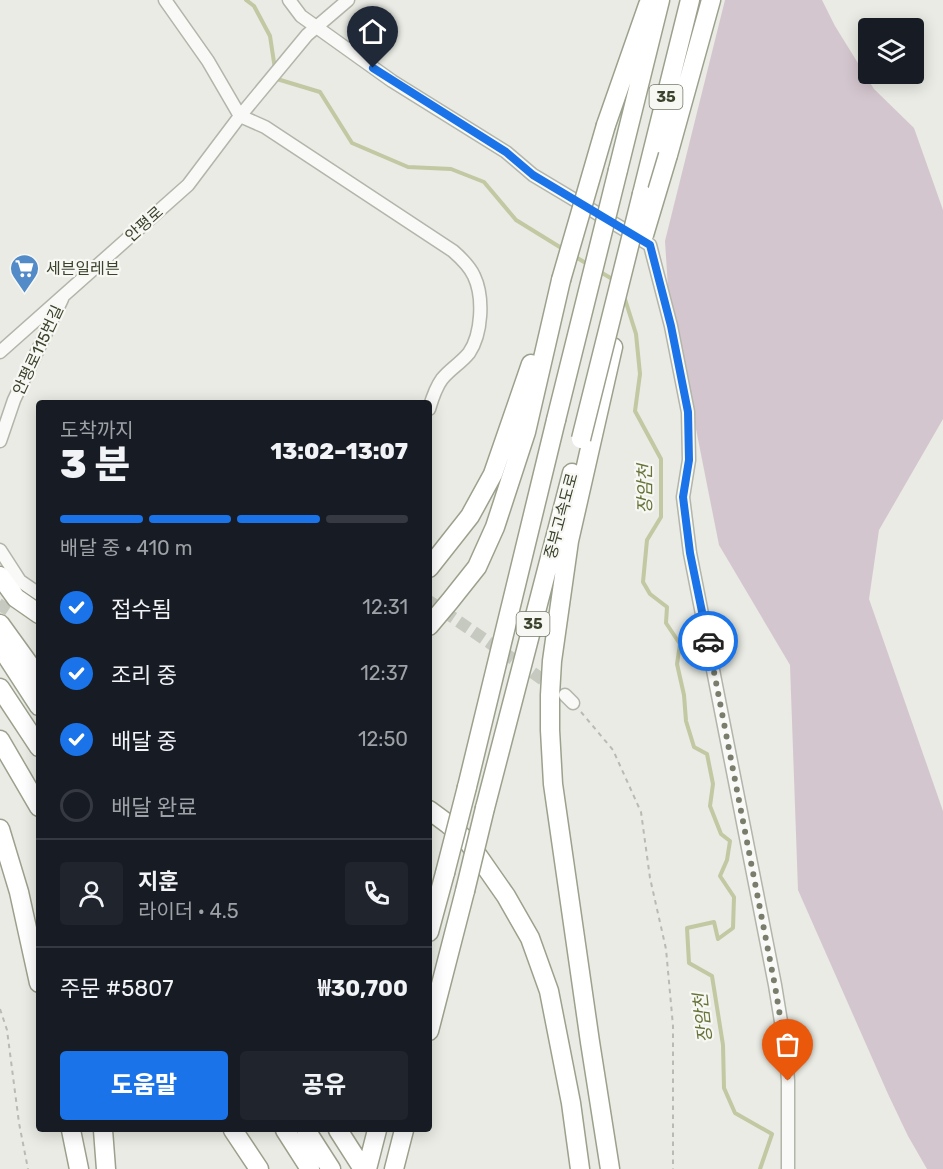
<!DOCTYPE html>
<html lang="ko">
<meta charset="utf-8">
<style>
body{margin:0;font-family:Rubik,"Noto Sans KR",sans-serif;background:#20242c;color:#f1f3f6;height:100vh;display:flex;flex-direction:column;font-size:22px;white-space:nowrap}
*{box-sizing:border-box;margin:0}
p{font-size:20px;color:#9ea1a6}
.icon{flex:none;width:33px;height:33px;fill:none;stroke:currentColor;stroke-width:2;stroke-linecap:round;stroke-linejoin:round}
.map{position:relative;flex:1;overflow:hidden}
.panel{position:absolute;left:36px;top:400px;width:396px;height:732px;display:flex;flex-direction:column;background:#171b24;border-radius:6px;box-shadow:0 3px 15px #0003}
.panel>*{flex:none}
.tools{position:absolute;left:858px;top:18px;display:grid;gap:12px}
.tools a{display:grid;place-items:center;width:66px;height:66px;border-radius:6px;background:#171b24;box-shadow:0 3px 15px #0003;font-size:30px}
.pin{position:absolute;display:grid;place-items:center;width:51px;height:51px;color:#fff;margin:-62px -26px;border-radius:50% 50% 50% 0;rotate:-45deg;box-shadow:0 0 6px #0007}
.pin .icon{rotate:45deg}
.courier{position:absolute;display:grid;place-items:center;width:60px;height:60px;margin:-30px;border:4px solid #1a73e8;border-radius:50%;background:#fff;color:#222;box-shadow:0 2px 8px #0007}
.head em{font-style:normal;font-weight:800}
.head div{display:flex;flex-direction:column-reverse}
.head{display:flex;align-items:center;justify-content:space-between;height:102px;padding:0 24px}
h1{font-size:39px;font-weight:800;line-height:45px}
.bar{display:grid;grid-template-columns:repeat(4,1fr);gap:9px 6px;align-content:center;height:72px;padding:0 24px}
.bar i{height:8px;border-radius:4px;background:#363941}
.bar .selected{background:#1a73e8}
.bar p{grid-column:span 4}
.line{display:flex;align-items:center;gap:15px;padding:0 24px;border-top:2px solid #363941}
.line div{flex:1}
.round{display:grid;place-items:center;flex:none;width:63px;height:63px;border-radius:6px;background:#20242c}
ol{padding:0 24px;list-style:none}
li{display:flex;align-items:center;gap:18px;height:66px}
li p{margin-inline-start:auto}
li .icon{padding:6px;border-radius:50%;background:#1a73e8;color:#fff;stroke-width:4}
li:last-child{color:#9ea1a6}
li i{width:33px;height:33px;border:3px solid #363941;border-radius:50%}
.primary-button{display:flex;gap:12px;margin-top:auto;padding:12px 24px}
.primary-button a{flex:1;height:69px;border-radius:6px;background:#1a73e8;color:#fff;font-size:24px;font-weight:800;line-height:69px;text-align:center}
.primary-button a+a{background:#20242c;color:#f1f3f6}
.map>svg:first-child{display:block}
.green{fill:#d4c6ce}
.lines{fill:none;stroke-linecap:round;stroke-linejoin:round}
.stream{stroke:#c1c8a2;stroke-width:4}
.minor-tunnel{stroke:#c6c9bf;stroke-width:12;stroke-dasharray:12 6;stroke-linecap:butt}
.minor-casing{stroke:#b2b5a9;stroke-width:15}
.highway-casing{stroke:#9ba18c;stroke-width:21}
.path{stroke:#b9bbb2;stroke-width:2;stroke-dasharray:4.5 4.5;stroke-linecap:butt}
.minor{stroke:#f9f9f7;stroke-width:12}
.highway{stroke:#fff;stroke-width:18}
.highway-bridge-casing{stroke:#9ba18c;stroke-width:21;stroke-linecap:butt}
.highway-bridge{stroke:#fff;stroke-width:18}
.done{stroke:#797e6c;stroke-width:6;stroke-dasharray:0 10.8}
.route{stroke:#1a73e8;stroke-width:8}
.labels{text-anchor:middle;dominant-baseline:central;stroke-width:4.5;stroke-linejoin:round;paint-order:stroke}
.shield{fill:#f7f8f4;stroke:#747968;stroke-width:1.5}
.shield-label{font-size:15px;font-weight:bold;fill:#3c432c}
.street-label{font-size:16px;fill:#3c432c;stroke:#f7f8f4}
.poi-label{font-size:16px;fill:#3c432c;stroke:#f7f8f4;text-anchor:start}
.water-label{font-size:18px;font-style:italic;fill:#677439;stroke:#f7f8f4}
</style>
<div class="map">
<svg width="943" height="1169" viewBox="0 0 943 1169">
<rect width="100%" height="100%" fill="#e9ebe4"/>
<path class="green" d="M725,0H822L835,26L874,89L914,128L943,210V419L879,530L869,599L943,811V1169H927L908,1136L888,1094L798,890L790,665L719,545L668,288L665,241Z"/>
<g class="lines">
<path class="stream" d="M246,0L254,6L270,36L275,69
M276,76L277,79L320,92L352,143L408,167L451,169L484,182L516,220L563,249
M574,256L589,265
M597,270L614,280
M624,296L636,334L640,374L635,411L661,459V517L647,540L643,582L650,594L667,607L666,623L680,644L677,664L684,695L686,721L694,747L707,754L713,784L710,806L721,834L730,841L727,860L720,876L734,897L733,928L718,939L714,922L687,928L689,963L712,976L723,1045L724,1088L735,1113L772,1134L760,1169"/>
<path class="minor-tunnel" d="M429,601L565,695
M0,612L16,588"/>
<defs>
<path id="minor" d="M165,0L208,61L240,116L265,127L453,251C461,258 470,267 474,276C484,297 482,334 469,353C461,363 450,369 442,379C436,387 432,399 429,409
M289,0L301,16L392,81L506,152L533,175L650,245L671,326L688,412L689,460L683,497L690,553L775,985L786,1052L788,1081V1169
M0,352L188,185L240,116L307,35L348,0
M0,441L14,400L62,299
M0,550L20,581L39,594
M565,695L573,703"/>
<path id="highway" d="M606,125L648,5
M668,155L711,0
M618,170L660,0
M642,194L690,0
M429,568L470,516L493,474L531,364
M0,576L16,598L39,614
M0,624L39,678
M429,626L450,601L477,567L495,527L526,432L561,280
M0,646L39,706
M0,688L39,747
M0,740L39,807
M467,787L556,420
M485,808L572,473
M429,810L448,824L469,843L506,896L530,938L549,991L571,1103L580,1169
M0,829L19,892L39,983
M429,932L445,873
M429,1031L465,891
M71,1130L79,1169
M103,1130L106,1169
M233,1130L259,1169
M285,1130L310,1169
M306,1130L331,1169
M338,1130L363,1169
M367,1169L377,1130
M394,1169L404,1130
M610,1169L590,1042L553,784L550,730V695L552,661L569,541L613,347"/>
</defs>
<use href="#minor" class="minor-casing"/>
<use href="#highway" class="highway-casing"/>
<path class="path" d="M581,712L613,750L641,812L650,878L666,949L673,1026V1169
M0,1009L7,1030L19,1123L28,1169"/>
<use href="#minor" class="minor"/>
<use href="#highway" class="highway"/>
<defs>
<path id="highway-bridge" d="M644,235L668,155
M561,280L606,125
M556,420L618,170
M581,439L642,194
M445,873L467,787
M465,891L485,808"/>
</defs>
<use href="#highway-bridge" class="highway-bridge-casing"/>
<use href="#highway-bridge" class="highway-bridge"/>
</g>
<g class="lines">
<path class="done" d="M708,641L775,986L786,1052L788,1081"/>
<path class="route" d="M373,68L506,152L533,175L650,245L671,326L688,412L689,460L683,497L690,553L708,641"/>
</g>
<defs>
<symbol id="supermarket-pin" viewBox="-11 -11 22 30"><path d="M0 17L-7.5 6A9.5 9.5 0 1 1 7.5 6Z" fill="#528bc7" stroke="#f7f8f4"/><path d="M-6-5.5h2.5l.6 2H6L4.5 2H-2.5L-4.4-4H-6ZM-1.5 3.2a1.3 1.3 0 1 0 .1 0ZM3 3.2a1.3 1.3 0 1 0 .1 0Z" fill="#fff"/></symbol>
</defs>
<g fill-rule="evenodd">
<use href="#supermarket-pin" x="8" y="252" width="33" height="45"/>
</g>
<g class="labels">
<g class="shield">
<rect x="649.5" y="85" width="33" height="24" rx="4.5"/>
<rect x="516.5" y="612" width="33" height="24" rx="4.5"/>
</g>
<g class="shield-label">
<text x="666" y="97">35</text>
<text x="533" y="624">35</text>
</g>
<g class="street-label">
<text transform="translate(144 224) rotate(-42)">안평로</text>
<text transform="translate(38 350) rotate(-65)">안평로115번길</text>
<text transform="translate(561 516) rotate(-75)">중부고속도로</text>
</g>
<g class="poi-label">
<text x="46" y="268">세븐일레븐</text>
</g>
<g class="water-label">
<text transform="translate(645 489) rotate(-90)">장암천</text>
<text transform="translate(703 1018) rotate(-96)">장암천</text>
</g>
</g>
</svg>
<div class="tools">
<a><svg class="icon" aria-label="layers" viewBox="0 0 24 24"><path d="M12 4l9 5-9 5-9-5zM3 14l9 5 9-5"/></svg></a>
</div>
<div class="pin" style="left:788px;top:1081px;background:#ea580c"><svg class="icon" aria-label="bag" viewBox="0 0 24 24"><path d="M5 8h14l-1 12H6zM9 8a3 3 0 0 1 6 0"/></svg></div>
<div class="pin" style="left:373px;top:68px;background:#1f2937"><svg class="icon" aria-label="home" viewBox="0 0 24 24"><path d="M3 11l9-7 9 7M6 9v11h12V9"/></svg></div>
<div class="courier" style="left:708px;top:641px"><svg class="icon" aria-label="car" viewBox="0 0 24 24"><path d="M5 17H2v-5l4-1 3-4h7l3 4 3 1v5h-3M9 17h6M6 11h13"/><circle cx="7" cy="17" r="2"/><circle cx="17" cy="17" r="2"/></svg></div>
<section class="panel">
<div class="head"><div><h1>3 분</h1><p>도착까지</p></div><em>13:02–13:07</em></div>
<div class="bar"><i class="selected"></i><i class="selected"></i><i class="selected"></i><i></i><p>배달 중 · 410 m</p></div>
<ol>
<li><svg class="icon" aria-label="check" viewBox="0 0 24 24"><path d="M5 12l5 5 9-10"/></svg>접수됨<p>12:31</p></li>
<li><svg class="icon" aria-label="check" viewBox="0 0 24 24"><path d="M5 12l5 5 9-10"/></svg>조리 중<p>12:37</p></li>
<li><svg class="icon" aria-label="check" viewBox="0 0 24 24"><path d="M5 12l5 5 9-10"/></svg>배달 중<p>12:50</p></li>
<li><i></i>배달 완료</li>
</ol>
<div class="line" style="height:108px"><a class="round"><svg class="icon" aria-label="person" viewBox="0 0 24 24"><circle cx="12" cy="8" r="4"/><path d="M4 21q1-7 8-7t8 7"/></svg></a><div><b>지훈</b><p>라이더 · 4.5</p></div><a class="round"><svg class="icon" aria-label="phone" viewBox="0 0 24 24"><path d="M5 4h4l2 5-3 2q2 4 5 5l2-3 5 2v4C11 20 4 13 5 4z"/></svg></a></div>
<div class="line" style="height:78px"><div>주문 #5807</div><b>₩30,700</b></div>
<div class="primary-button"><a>도움말</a><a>공유</a></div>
</section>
</div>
